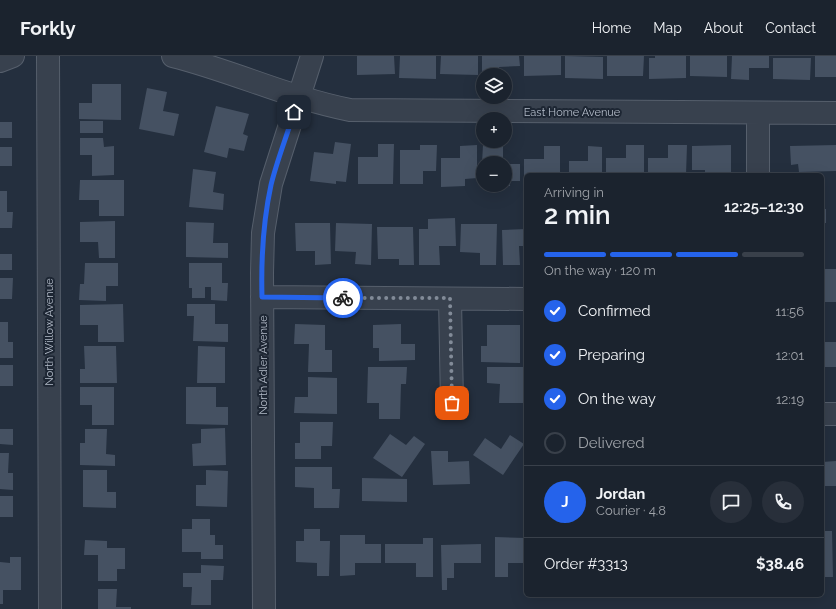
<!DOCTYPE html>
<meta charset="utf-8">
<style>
body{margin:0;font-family:Raleway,sans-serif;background:#282f3a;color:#f1f3f6;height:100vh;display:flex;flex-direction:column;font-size:15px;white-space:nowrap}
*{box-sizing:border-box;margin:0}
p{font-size:13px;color:#a0a4aa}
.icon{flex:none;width:22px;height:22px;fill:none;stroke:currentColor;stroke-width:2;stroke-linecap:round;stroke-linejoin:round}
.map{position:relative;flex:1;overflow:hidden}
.sheet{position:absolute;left:524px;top:117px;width:300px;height:424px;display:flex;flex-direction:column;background:#1b232e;border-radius:6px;box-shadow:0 4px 16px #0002,0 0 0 1px #39404a}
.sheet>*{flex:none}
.fabs{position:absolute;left:476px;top:12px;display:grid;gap:8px}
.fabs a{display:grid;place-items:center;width:36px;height:36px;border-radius:50%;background:#1b232e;box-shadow:0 4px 16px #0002,0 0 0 1px #39404a;font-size:20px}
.pin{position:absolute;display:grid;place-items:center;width:34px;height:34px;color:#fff;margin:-17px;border-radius:8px;box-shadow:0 2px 6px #0006}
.courier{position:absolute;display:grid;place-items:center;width:40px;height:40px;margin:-20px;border:3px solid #2563eb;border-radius:50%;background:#fff;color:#222;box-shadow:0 1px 5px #0007}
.overview em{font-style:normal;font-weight:600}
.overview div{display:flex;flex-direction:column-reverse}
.overview{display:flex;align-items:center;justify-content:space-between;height:68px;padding:0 20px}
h1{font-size:26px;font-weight:600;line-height:30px}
.bar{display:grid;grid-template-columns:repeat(4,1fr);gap:6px 4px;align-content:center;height:48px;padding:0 20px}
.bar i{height:5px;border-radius:3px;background:#39404a}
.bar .on{background:#2563eb}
.bar p{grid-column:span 4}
.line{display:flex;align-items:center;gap:10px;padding:0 20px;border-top:1px solid #39404a}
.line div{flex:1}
.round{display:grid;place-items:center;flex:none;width:42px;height:42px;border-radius:21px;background:#282f3a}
ol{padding:0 20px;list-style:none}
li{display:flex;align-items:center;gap:12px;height:44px}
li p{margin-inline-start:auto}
li .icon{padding:4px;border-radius:50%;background:#2563eb;color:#fff;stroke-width:4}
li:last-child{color:#a0a4aa}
li i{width:22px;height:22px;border:2px solid #39404a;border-radius:50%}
header{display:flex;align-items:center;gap:24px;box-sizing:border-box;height:56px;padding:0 20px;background:#1b232e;border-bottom:1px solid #39404a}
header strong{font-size:19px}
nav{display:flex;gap:22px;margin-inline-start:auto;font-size:14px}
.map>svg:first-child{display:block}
.building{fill:#455162}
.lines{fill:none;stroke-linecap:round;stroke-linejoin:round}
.minor-casing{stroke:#565f6c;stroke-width:24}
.minor{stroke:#38414e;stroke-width:22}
.done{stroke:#828b98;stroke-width:4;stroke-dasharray:0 7.2}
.route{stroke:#2563eb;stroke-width:5}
.labels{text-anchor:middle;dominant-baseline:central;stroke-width:4;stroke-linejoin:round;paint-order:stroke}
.street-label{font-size:11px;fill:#b4bcc9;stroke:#1d2633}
</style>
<header>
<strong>Forkly</strong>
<nav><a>Home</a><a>Map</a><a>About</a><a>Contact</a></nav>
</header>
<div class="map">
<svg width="836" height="553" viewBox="0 0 836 553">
<rect width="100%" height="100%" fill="#242f3e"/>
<path class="building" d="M357,0H394L395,18L357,19Z
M400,0H436V23L399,22Z
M441,0H478V19L440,18Z
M482,0H519L520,10L499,11L500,17H482Z
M524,0H561V19L524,20Z
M565,0L603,1V23L565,22Z
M607,0H644L643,20H607Z
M655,0H686V22L649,23V2H655Z
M690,0H727V21L690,20Z
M732,0H769V12H749V24L731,23Z
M815,0H836V21H815Z
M773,2H811L810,24L773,23Z
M92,28H121V64L79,63V47H92Z
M147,32L167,36L163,55L179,58L174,80L139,73Z
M216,50L249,58L243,78L248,80L244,95L229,92L227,102L204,96Z
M80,65H103V77H80Z
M0,66H12V82H0Z
M80,82H103L104,91L114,90V119L92,120V99H80Z
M335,86L351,88L346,126L336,125V128L310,125L314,96L333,98Z
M378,88H394L393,128H358V101H378Z
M420,89H437L436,115H423V128H400V94H420Z
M477,89V122L465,123V130L441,131V102H460V90Z
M483,89H503V107H482Z
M626,89H644V119H606V102H626Z
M668,89H687L686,119H648V102H668Z
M731,89V119H705V114H692V90Z
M836,89V115L799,116L798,108L791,109L790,90Z
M544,90H560V119H526V130H524V103H544Z
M588,90L602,91V119H569V105H588Z
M0,91H12V110H0Z
M505,108H520V125H510V130H505Z
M193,113L216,116L213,136L224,138L223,154L189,151Z
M80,124H124V160H99V144H79Z
M0,135H7V156H13L12,172H0Z
M822,153H826V167H822Z
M455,162L456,190H439L440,209H419V173H428V163Z
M115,165V202H99L98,186H80V166Z
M186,166L214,167L213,187H228V202L186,201Z
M295,167H330L331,208L315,209V195H296Z
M336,167L372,168L371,209L355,208L356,196L335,195Z
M461,168H497L496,209H480V197L460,196Z
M377,171H413L414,209H399V203H378Z
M526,173V190H519L520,209H503L502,174Z
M0,198H12V214H0Z
M85,207H118V230H106V245L79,244L80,228H84Z
M189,207H222V227H228L227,245L211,244V231H205V242H192V232H189Z
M824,213H836V246H822V219H824Z
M0,222H13L12,243H0Z
M123,248L124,286H98V269H80V249Z
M187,248H215V268H228V286L193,285L194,260H187Z
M0,266H8V286H13V302H0Z
M295,268L325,269V294H332V316H308L309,288H294Z
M401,268V288H415V304L379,305V292H373V269Z
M487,269H520V307L481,306V290H487Z
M823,286H836V311H824Z
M84,290H116L117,327H80V313H85Z
M198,290L225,291V327H197Z
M0,309H13V330H0Z
M368,311H407L406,328H401L400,363H379V347H367Z
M487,311H526V347H499L500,328L487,327Z
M308,321L337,322V358L294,357L295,341H308Z
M80,331H114V369H92V349H80Z
M186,331H216V351H228V369L186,368Z
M300,366H333L332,390H321V403H295V387H300Z
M225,372L226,409L193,410L192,388L201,387V373Z
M0,373H13V389L0,388Z
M85,373H107L106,398L115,399V410L80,409V387H85Z
M390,378L406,389L414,380L425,388L402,421L373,402Z
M510,379L524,388L503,419L473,399L485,382L501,393Z
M431,395H448V406L469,405L470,428L433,429Z
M0,397H9L8,417H13V434L0,433Z
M836,405V430H822V406Z
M295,411H332V433H340L339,452H314V432L295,431Z
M83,414H107V436H116V452L83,451Z
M206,414L228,415L227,451L196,450V429H206Z
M362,422L407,423V446L362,445Z
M0,440H13V461H0Z
M192,463H210V479H215V489H223V503H201V496H182V473H192Z
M304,473H320V485H330L329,520H317V507L296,506V485H304Z
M822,475H832L833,521H822Z
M340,479H365V488H381V507H355V519L340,520Z
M495,481L526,482V507H508V521H495Z
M423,482H433V521H416V507H385V488H423Z
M85,484L107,485V492H125V513H117V525H98V499H84Z
M481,488V507H454V522H447V534H442L441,489Z
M10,501H21V534H3V548H0V506L10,507Z
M201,509L224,510L223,524H211V549H191L192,531H183V517H201Z
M98,533H117L116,551H131V553H98Z"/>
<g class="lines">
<defs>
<path id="minor" d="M48,0L50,553
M173,0C233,15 289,42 350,54L836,57
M0,5L13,0
M758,57V119
M262,241L526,243
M450,243L452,347
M822,358H836
M264,553L262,217L263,177L271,128L312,0"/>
</defs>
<use href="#minor" class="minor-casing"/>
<use href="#minor" class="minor"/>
</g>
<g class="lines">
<path class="done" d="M343,242H450L452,347"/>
<path class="route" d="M294,56C287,80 277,104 271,129C263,166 261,203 262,241L343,242"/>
</g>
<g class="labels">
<g class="street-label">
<text x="572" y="56">East Home Avenue</text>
<text transform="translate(49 276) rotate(-90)">North Willow Avenue</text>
<text transform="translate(263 309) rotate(-90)">North Adler Avenue</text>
</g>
</g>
</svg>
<div class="fabs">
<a><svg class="icon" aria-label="layers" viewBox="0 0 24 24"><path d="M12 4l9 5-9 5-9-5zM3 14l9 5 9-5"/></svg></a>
<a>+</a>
<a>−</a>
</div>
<div class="pin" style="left:452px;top:347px;background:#ea580c"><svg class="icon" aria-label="bag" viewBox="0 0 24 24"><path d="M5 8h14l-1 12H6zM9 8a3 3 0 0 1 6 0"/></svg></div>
<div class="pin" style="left:294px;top:56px;background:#1f2937"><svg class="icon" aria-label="home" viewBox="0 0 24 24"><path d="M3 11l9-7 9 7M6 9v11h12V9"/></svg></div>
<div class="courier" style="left:343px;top:242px"><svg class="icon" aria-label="bike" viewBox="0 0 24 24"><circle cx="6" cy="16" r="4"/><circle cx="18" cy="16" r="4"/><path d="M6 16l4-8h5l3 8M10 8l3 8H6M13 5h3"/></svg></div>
<section class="sheet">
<div class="overview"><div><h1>2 min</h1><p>Arriving in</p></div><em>12:25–12:30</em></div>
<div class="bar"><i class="on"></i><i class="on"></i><i class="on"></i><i></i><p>On the way · 120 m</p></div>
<ol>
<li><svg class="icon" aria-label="check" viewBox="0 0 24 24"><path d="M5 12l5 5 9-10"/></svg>Confirmed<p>11:56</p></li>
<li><svg class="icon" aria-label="check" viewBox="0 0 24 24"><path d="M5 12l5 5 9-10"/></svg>Preparing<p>12:01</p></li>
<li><svg class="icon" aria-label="check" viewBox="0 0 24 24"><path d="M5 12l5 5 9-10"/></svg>On the way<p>12:19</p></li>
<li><i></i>Delivered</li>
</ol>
<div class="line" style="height:72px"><b class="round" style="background:#2563eb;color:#fff">J</b><div><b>Jordan</b><p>Courier · 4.8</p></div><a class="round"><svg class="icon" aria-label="chat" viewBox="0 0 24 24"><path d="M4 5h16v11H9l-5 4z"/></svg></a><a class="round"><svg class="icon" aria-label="phone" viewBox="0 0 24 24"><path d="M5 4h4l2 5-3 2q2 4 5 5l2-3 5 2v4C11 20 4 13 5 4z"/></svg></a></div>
<div class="line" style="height:52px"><div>Order #3313</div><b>$38.46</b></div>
</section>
</div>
